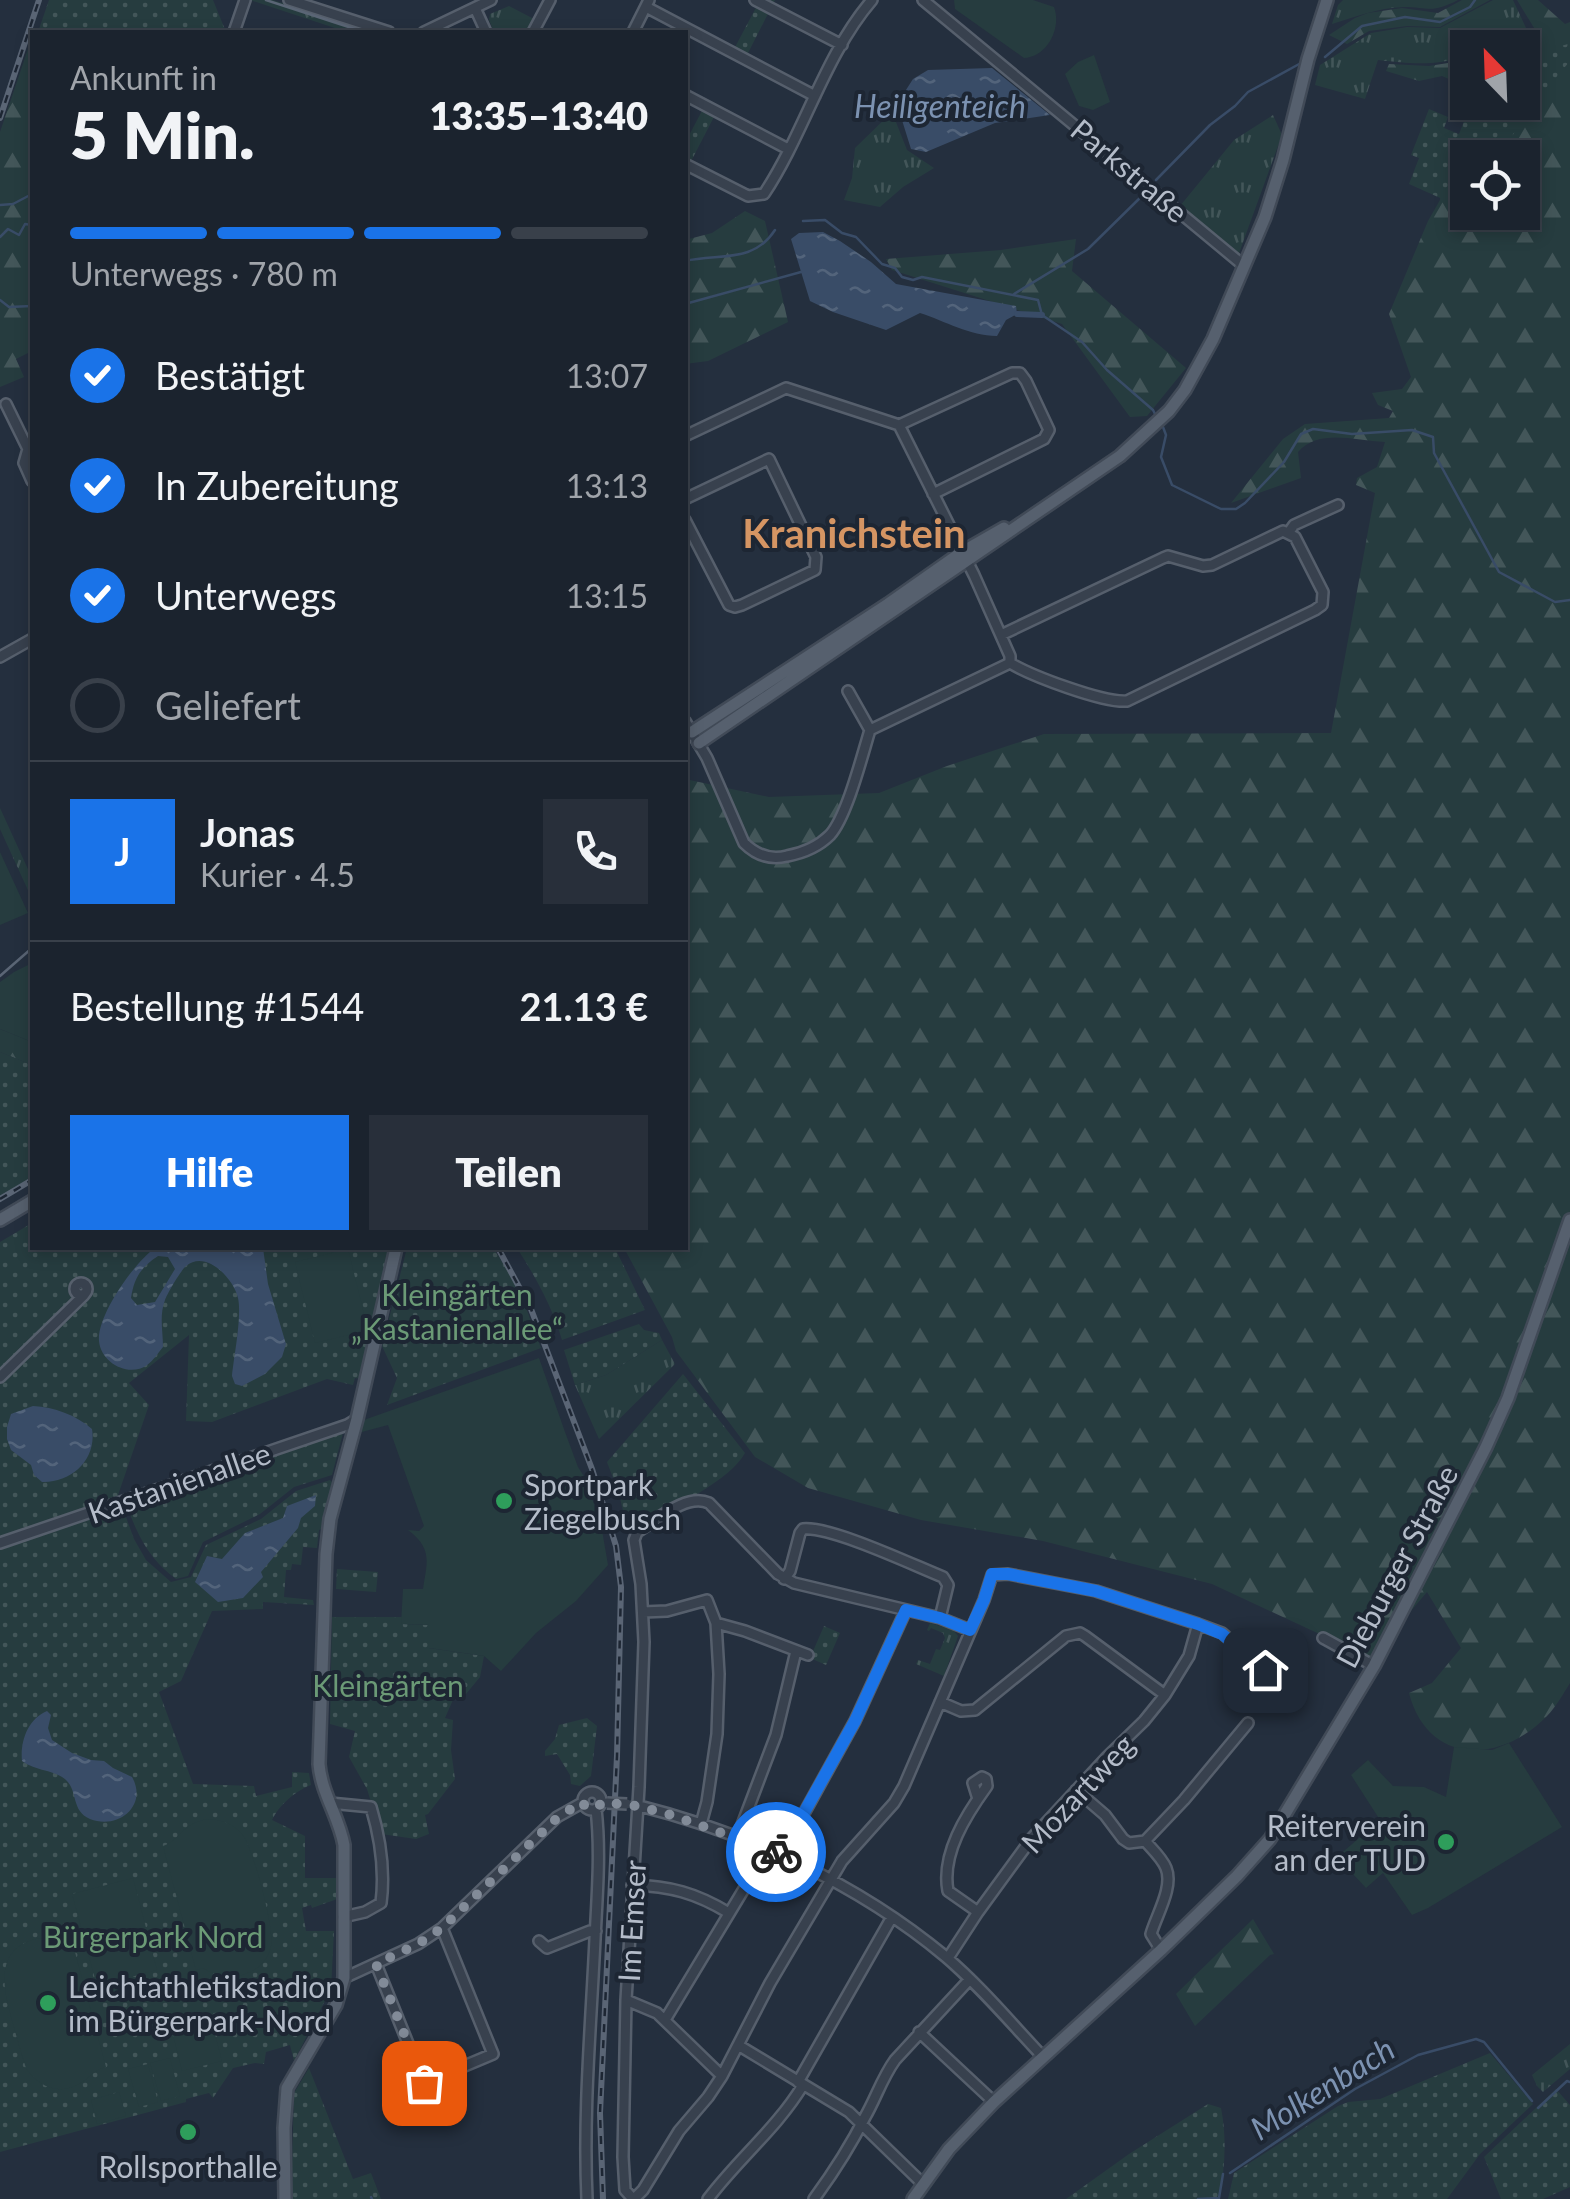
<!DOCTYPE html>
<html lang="de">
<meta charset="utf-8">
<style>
body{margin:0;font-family:Lato,sans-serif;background:#282f3a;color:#f1f3f6;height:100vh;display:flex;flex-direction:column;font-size:38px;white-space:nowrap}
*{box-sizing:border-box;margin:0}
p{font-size:32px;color:#a0a4aa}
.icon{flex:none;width:55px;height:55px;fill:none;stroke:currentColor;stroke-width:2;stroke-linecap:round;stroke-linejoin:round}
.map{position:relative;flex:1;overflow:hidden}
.details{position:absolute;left:30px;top:30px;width:658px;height:1220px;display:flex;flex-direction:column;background:#1b232e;border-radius:0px;box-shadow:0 5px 15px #0003,0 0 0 2px #39404a}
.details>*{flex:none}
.needle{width:65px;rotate:337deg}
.controls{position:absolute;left:1450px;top:30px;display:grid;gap:20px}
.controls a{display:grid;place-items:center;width:90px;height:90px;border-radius:0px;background:#1b232e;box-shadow:0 5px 15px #0003,0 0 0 2px #39404a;font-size:50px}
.pin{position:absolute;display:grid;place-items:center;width:85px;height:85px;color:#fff;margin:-42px;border-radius:20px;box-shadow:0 5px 15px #0006}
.courier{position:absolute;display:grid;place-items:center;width:100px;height:100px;margin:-50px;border:8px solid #1a73e8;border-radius:50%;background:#fff;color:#222;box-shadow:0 2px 12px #0007}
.headline em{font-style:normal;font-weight:800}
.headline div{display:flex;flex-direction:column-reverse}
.headline{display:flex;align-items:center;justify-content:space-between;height:170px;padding:0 40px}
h1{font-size:65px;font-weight:800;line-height:75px}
.bar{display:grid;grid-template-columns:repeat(4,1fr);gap:15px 10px;align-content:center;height:120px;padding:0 40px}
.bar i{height:12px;border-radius:8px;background:#39404a}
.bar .current{background:#1a73e8}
.bar p{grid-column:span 4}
.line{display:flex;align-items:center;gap:25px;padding:0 40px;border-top:2px solid #39404a}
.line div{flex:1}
.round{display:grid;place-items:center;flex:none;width:105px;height:105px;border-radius:0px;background:#282f3a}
ol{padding:0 40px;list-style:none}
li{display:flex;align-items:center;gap:30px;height:110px}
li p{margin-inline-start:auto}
li .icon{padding:10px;border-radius:50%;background:#1a73e8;color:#fff;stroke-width:4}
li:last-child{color:#a0a4aa}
li i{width:55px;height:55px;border:5px solid #39404a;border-radius:50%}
.cta{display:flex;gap:20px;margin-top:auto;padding:20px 40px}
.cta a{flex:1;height:115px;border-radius:0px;background:#1a73e8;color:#fff;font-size:40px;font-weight:800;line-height:115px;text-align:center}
.cta a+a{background:#282f3a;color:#f1f3f6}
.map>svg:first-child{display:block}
.grass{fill:url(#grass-tufts)}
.forest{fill:url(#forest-firs);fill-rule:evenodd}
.park{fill:url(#park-dots)}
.pitch{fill:#263c3f}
.water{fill:url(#water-ripples);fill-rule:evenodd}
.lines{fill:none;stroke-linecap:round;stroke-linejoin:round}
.stream{stroke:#394c67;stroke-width:2.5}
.canal{stroke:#394c67;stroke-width:6}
.minor-casing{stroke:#565f6c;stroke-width:14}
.major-casing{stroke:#414a57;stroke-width:16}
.minor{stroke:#38414e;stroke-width:9}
.major{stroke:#56606e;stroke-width:11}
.tram{stroke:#5a6575;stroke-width:2.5}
.rail-casing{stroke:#5a6575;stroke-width:6}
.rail{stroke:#1d2633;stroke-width:2.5;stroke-dasharray:8;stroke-linecap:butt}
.minor-bridge-casing{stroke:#565f6c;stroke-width:14;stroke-linecap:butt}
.minor-bridge{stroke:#38414e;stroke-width:9}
.done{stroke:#828b98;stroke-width:10;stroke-dasharray:0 18}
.route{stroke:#1a73e8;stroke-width:12}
.leisure-dot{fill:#2e9e5b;stroke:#1d2633;stroke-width:4}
.labels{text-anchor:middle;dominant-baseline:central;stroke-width:8;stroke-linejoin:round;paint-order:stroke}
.street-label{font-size:30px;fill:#b4bcc9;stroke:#1d2633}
.park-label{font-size:30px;fill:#6b9a76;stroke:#1d2633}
.poi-label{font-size:30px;fill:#b4bcc9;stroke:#1d2633;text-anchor:start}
.water-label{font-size:32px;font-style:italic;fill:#7c92b1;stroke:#1d2633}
.district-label{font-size:40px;font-weight:bold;fill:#d59563;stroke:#1d2633}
</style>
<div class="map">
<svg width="1570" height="2199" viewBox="0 0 1570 2199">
<defs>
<pattern id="grass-tufts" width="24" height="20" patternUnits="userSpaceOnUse" patternTransform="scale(2.5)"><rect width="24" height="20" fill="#263c3f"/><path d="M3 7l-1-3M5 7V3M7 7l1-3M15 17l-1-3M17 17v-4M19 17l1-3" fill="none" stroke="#435659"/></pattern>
<pattern id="forest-firs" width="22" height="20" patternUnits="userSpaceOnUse" patternTransform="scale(2.5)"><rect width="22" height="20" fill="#263c3f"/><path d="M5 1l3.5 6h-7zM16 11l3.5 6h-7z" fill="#435659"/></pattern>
<pattern id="park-dots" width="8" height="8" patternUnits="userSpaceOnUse" patternTransform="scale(2.5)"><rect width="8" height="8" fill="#263c3f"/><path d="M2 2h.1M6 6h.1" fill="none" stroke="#435659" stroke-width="1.8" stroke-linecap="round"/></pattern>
<pattern id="water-ripples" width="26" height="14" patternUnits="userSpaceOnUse" patternTransform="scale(2.5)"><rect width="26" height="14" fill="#394c67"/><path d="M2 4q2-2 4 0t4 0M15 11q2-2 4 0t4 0" fill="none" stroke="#53647b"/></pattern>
</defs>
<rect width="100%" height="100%" fill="#242f3e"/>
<path class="grass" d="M250,0H273L371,32H347Z
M1343,0H1458C1430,14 1431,7 1403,7C1378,8 1355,17 1332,24L1338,5Z
M1493,0H1513L1526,28L1489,47L1468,48L1467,56C1433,66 1413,64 1378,60L1365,99L1315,85L1320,65L1371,33L1407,27L1440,28Z
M509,6L534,19L527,32H494L489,20L490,14Z
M892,112L907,150L934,168L903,187L880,207L844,200L852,178L855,148Z
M1273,115L1282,135L1238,256L1180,206L1234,140Z
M0,808L32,878V899L0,829Z
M662,1340L675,1364L599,1439L575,1385L606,1375Z
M930,1623L953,1630L958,1636L944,1676L916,1664L918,1660L930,1664L936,1649L940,1650L945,1638L943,1633L931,1628L929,1631L927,1630Z
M1570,2044V2069L1543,2092L1537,2086L1532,2075Z"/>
<path class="forest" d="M1462,0H1490L1440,27L1407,26L1369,31L1347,44L1329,35L1355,18L1368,13L1402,8L1438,13Z
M1517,0H1538L1565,24L1570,22V1683C1563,1694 1556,1707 1547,1716C1501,1764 1428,1766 1409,1693L1432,1683L1461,1648L1427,1592L1371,1658L1212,1584L1043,1541L921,1520L808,1488L755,1457L676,1351L672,1337L624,1248H685V779L769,797L879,793L947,766L1044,734L1331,733L1375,493L1356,485L1357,478L1377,467L1385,442C1355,441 1319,428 1298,452L1301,478L1231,503L1283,439L1305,424L1389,418L1393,411L1378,405L1372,393L1402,389L1411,377L1389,314L1428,221L1440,200L1441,191L1465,152L1522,102V48L1499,47L1536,31ZM1468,158H1522V212H1468Z
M29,46L32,47V351L16,359L24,377L0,387V132Z
M1467,60V79L1458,83L1442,76L1419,81L1386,71L1389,64L1429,66Z
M745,211L765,221L788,322L708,361L685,364V240L712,233Z
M1076,239L1072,271L1186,368L1147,416L1130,417L1062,324L892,270L886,259L1001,250Z
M0,1029L32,1042V1065L0,1052Z
M1253,1919L1274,1954L1270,1955L1195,2026L1176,1994Z"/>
<path class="park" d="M49,0H213L226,32H38Z
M760,0H775L746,57L733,51Z
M1568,44L1570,61L1542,94L1497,157L1468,158L1467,210L1409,184L1419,158L1411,155L1429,109L1448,117L1444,128L1459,134L1471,103L1522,102L1523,57Z
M704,107L716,113L685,173V143Z
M0,1052L32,1065V1177L0,1196Z
M32,1223V1248H389L360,1379L355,1378L353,1385L327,1379L212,1422L186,1421L189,1335L129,1383L149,1405L118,1495L134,1539L146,1560L171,1582L191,1577L206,1545L261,1519L296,1491L330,1480L333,1483L323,1528L319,1530L317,1548L303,1547L301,1565L292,1564L291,1570H286L284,1597L313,1600L314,1605L263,1602V1609L212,1611L181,1681L159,1692L193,1784L254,1786L256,1796L292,1787V1772L309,1773L311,1785C295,1791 279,1805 272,1820L305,1836V1878H340V1898L312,1908L311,1905L302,1908L306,1931H334L331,1989L294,2061L290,2045L266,2052L264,2064L255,2063L233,2068L213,2098L209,2093L186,2099V2102L0,2152V1242Z
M407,1248H493L517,1284L541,1348L387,1405L397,1378L382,1346Z
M517,1248H615L645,1310L562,1340C552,1306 536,1278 517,1248Z
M639,1324L644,1330L659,1333L662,1340L606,1375L575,1385L564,1350Z
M683,1374L745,1453C729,1483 659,1514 628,1532L619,1494L607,1462Z
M344,1429L332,1475L294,1487L260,1514L203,1542L188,1576L176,1579C147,1557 138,1535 125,1502Z
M337,1569L378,1572L376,1592L336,1589Z
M332,1617H402V1624L430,1625L429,1648L484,1656L480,1677L466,1694L456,1693L445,1718L453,1720L451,1750L455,1779L428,1814L425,1815L429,1834L416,1839L381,1834L367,1789L349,1757L355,1731L330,1724Z
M824,1626L840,1633L826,1665L810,1658Z
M587,1718L597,1726L591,1776L580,1786L571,1784L570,1775L557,1754L545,1756V1751L555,1739L559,1725Z
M1490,2053L1533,2104L1480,2154L1447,2199H1228L1234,2173L1338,2106L1348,2102L1380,2099Z
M309,2068L353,2179L371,2173L381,2199H291L294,2093Z
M1556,2089L1570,2105V2187L1543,2199H1501L1484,2157Z
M1208,2104L1221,2108C1227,2138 1225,2169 1219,2199H1066L1129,2154Z"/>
<path class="pitch" d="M954,0H1033L1054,7C1062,28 1047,57 1024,58L955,9Z
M1094,55L1110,102L1093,110L1079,106L1065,74L1078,62Z
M0,852L28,913L0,925Z
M32,963V1042L0,1029V982L14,972Z
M348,1249L368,1330L315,1343L295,1262Z
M539,1358L565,1432L578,1467L585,1478L601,1524L608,1565L576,1601L536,1633L501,1671L484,1656L429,1648V1625L401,1624L403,1589H423C427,1562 433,1549 408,1530L419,1531L424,1526L388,1425L358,1433L361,1421Z
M1509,1743L1562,1827L1428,1908L1412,1915L1383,1873L1366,1888L1337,1857L1380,1820L1351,1775L1368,1760L1393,1786L1424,1787L1446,1797L1454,1747L1492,1750Z
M208,1819C222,1820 233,1824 242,1834C253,1847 275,1930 271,1946C264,1977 227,1984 203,1968L196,1970L163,1846C181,1840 180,1824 208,1819Z
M133,1878L157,1970L97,1986L72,1894Z
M41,1938L61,1944L72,1941L106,2067C95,2070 93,2074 85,2080C63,2097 40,2089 26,2068C20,2050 15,2031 10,2013C0,1977 0,1945 41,1938Z
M208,2008L222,2061L182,2071L169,2019Z
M170,2058L180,2096L161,2101L150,2063Z
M148,2064L158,2102L139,2107L128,2069Z
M119,2092L126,2116L97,2124L91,2100Z"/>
<path class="water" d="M992,68L1050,115L995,123L926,152L911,149L897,104L913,79L928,70Z
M823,232L840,241L871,262L896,284L1016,306L1017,314L1006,320L997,336C970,336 945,321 920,313L886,330L833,312L810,301L791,239L799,233Z
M155,1248H263L268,1284L286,1344L282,1357L265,1374L242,1386L235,1384L232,1376C234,1356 242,1316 238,1298C234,1279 206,1249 186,1266C181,1270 167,1294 165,1300C159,1316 163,1331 163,1347C159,1352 153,1361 147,1365C129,1378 101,1363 99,1341C97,1315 134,1263 155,1248ZM158,1256L168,1257L175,1269L155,1302L137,1305L131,1298C134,1278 141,1267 158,1256Z
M33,1406C54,1407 76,1415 92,1429C97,1460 71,1483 42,1482L34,1475L31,1465L11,1450L7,1439V1427L11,1414Z
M316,1495L315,1506L301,1518L298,1528L261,1572L263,1577L243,1598L218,1602L195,1582L207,1556L222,1559L245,1533L283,1518L287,1506Z
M47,1711L51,1715L48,1728L52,1740L72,1753L91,1760L104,1761L113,1768L132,1777C148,1805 119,1830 90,1819C71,1811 78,1791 66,1780C56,1770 35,1771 22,1761C20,1741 28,1719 47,1711Z"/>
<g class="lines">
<path class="stream" d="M1325,57L1362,26L1405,17L1440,22L1470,7L1475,0
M1156,180L1210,125L1235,106L1248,92L1301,63
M0,205L13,204L32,194
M803,221L825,220L842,233L856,237L882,264L895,268L902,277L913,280L922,277L1038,300L1042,315L1082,342L1107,370L1153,410L1156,416
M0,237L8,229L19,235L25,224L32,225
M685,261C719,253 753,264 775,230
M1014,294L1088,249L1145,193
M0,300L9,307L32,306
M685,304L801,272
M1163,427L1166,435L1161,457L1172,485L1221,509H1236L1245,503L1284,462L1301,434L1313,429L1352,434L1412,430L1433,437L1434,453L1499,572L1555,602L1570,600
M1538,2108L1567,2081L1570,2082
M1230,2173L1355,2089L1418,2055L1476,2039L1484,2042L1532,2101
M371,2197L372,2199
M1198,2199L1219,2198L1223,2174"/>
<path class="canal" d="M1017,314L1042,315"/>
<defs>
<path id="minor" d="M289,0L389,32
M755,0L842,45
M923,0L1243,265
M646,7L815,96
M475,8L486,32
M234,32L245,0
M424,32L491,0
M533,32L550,0
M633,32L649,0
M685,95L788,149
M685,164L748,196L764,194C805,132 824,56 872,0
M6,404L28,449L24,463L32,481
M899,425L1012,373H1020L1026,381L1049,430L1044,439L933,494
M685,436L786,388L899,425L974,575L1010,656V663
M685,499L769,459L816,557L815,570L742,605L735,607L729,605L685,520
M1289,532L1294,525L1338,505
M1001,635L1163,558L1168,556L1203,566L1212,565L1283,531L1295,537L1323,592L1322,605L1315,610L1127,701C1103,703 1032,676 1010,663
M0,657L32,639
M848,691L870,730
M685,721L707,758L744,843C756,855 771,860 787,856C803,853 819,846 830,835C847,816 862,756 870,730L1010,663
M75 1289a6 6 0 1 1 12 0a6 6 0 1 1-12 0Z
M0,1377L84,1295
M0,1543L347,1425L357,1419
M784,1579L790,1571L800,1533L803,1529C831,1526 913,1565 943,1577L948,1585L940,1618
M643,1612L667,1611L707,1600L716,1623L719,1674L717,1734L707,1802L701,1824
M716,1623L745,1631L808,1655
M1323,1638L1374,1666
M940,1702L961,1711L975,1710L1066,1636L1080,1633L1085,1636L1165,1695
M1076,1790L1105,1815L1123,1839L1129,1843L1145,1841L1184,1800L1248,1723
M583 1801a9 9 0 1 1 18 0a9 9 0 1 1-18 0Z
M978,1799L973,1783L982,1777L986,1779L987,1786C966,1815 941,1854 948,1891L978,1912
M330,1803L371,1807C380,1837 385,1872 381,1903L365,1912L343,1917
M636,1805C748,1833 857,1883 946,1957C981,1987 1011,2023 1043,2057
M737,1838L776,1735L796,1651
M1145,1841C1152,1849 1162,1858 1166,1868C1174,1887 1156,1916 1151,1934L1161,1950
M781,1855L855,1721L906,1610
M632,1885C670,1886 696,1893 729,1913
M539,1941L547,1948L590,1931H596
M948,1958L978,1912L1032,1838L1107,1757L1144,1721L1165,1695L1189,1656L1198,1624
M376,1964L424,2083L493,2054L442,1928
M344,1978L418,1944L442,1928L557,1817L582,1803
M626,2000L657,2013L722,2076
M665,2020L768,1849
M919,2032L994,2102
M738,2045L849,2112L923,2184
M798,2082L892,1917
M587,2199C583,2112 591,2025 595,1939C597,1896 601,1852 596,1809
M633,2199L625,2190L623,2157L626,2000L639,1787L644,1642L641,1584L634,1540L637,1532C657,1520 686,1493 709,1503L778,1574L794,1583L940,1618L970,1630
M634,2199L643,2190L679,2131L708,2097L722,2076L770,1983L842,1861L894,1803L904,1786L984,1600L992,1575L1008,1574L1096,1591L1198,1624L1222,1633L1265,1670
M708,2199C738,2159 777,2128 803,2085
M814,2199C833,2173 851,2145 865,2117C876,2098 882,2078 895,2060L970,1979"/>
<path id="major" d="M692,732L888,604L962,552L1004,528
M699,743L1120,456L1169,411L1185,390L1213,339L1265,217L1283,160L1308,59L1327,0
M0,1220L32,1201
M285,2199L284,2128L287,2088L336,2005L344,1978V1845C339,1817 321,1792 319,1764L326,1554L330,1519L357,1419L396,1248
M913,2199L949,2149L994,2102L1161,1950L1237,1876L1270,1839L1374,1666L1486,1447L1508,1398L1570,1220"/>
</defs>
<use href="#minor" class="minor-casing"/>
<use href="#major" class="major-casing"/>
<use href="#minor" class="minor"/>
<use href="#major" class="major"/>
<path class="tram" d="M266,0L364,32
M0,976L32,948"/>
<defs>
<path id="rail" d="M0,118L39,0
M0,1199L32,1180
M498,1248L531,1309L592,1469L616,1546L621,1587L617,1756L600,2113L603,2199"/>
</defs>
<use href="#rail" class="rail-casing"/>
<use href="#rail" class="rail"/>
<defs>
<path id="minor-bridge" d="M607,1803L627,1804"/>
</defs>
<use href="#minor-bridge" class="minor-bridge-casing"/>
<use href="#minor-bridge" class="minor-bridge"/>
</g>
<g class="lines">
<path class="done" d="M424,2083L376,1964L418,1944L442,1928L557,1818L582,1802C587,1811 597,1810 602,1802L637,1806L668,1814L776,1852"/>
<path class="route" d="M776,1852L781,1854L855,1721L906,1610L940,1618L970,1630L984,1600L992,1574H1008L1096,1591L1198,1624L1222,1634L1265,1670"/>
</g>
<g class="leisure-dot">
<circle cx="504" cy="1501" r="10"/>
<circle cx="1446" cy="1842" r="10"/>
<circle cx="48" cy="2003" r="10"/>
<circle cx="188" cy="2132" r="10"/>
</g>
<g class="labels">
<g class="street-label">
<text transform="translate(1130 170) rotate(40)">Parkstraße</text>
<text transform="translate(179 1482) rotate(-19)">Kastanienallee</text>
<text transform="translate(1396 1566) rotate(-62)">Dieburger Straße</text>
<text transform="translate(1077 1793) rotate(-47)">Mozartweg</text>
<text transform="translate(631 1921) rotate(-87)">Im Emser</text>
</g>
<g class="park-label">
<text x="457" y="1294">Kleingärten<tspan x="457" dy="34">„Kastanienallee“</tspan></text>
<text x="388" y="1685">Kleingärten</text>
<text x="153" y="1936">Bürgerpark Nord</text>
</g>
<g class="poi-label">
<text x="524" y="1484">Sportpark<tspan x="524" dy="34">Ziegelbusch</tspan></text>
<text x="1426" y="1825" text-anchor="end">Reiterverein<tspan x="1426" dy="34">an der TUD</tspan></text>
<text x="68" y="1986">Leichtathletikstadion<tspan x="68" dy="34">im Bürgerpark-Nord</tspan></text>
<text x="188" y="2166" text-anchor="middle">Rollsporthalle</text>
</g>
<g class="water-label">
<text x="940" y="105">Heiligenteich</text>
<text transform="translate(1322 2088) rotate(-32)">Molkenbach</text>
</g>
<g class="district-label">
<text x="854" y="533">Kranichstein</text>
</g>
</g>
</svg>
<div class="controls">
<a><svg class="needle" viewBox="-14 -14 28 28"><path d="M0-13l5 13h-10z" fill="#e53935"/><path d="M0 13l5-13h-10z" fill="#a0a4aa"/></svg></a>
<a><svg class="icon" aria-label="locate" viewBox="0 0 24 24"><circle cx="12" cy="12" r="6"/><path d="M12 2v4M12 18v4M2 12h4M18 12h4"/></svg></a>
</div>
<div class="pin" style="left:424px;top:2083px;background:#ea580c"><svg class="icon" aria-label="bag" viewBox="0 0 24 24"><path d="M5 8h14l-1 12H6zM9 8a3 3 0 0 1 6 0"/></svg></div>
<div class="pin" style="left:1265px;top:1670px;background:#1f2937"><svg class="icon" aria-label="home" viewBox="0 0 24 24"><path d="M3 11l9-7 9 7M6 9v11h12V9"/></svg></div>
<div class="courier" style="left:776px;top:1852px"><svg class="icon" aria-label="bike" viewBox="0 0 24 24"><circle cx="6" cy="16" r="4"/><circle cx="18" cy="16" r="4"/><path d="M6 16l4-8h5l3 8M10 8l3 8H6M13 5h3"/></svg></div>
<section class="details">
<div class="headline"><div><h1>5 Min.</h1><p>Ankunft in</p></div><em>13:35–13:40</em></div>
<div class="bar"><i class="current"></i><i class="current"></i><i class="current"></i><i></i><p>Unterwegs · 780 m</p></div>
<ol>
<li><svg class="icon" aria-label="check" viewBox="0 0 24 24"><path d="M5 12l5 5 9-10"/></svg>Bestätigt<p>13:07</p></li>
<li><svg class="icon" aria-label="check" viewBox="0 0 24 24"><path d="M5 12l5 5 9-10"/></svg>In Zubereitung<p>13:13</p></li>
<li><svg class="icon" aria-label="check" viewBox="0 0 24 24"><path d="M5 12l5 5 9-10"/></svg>Unterwegs<p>13:15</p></li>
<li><i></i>Geliefert</li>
</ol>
<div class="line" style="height:180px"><b class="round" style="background:#1a73e8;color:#fff">J</b><div><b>Jonas</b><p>Kurier · 4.5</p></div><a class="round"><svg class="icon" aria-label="phone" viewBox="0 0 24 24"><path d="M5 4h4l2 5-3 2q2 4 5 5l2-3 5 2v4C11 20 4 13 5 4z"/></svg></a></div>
<div class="line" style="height:130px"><div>Bestellung #1544</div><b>21.13 €</b></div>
<div class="cta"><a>Hilfe</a><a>Teilen</a></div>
</section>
</div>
